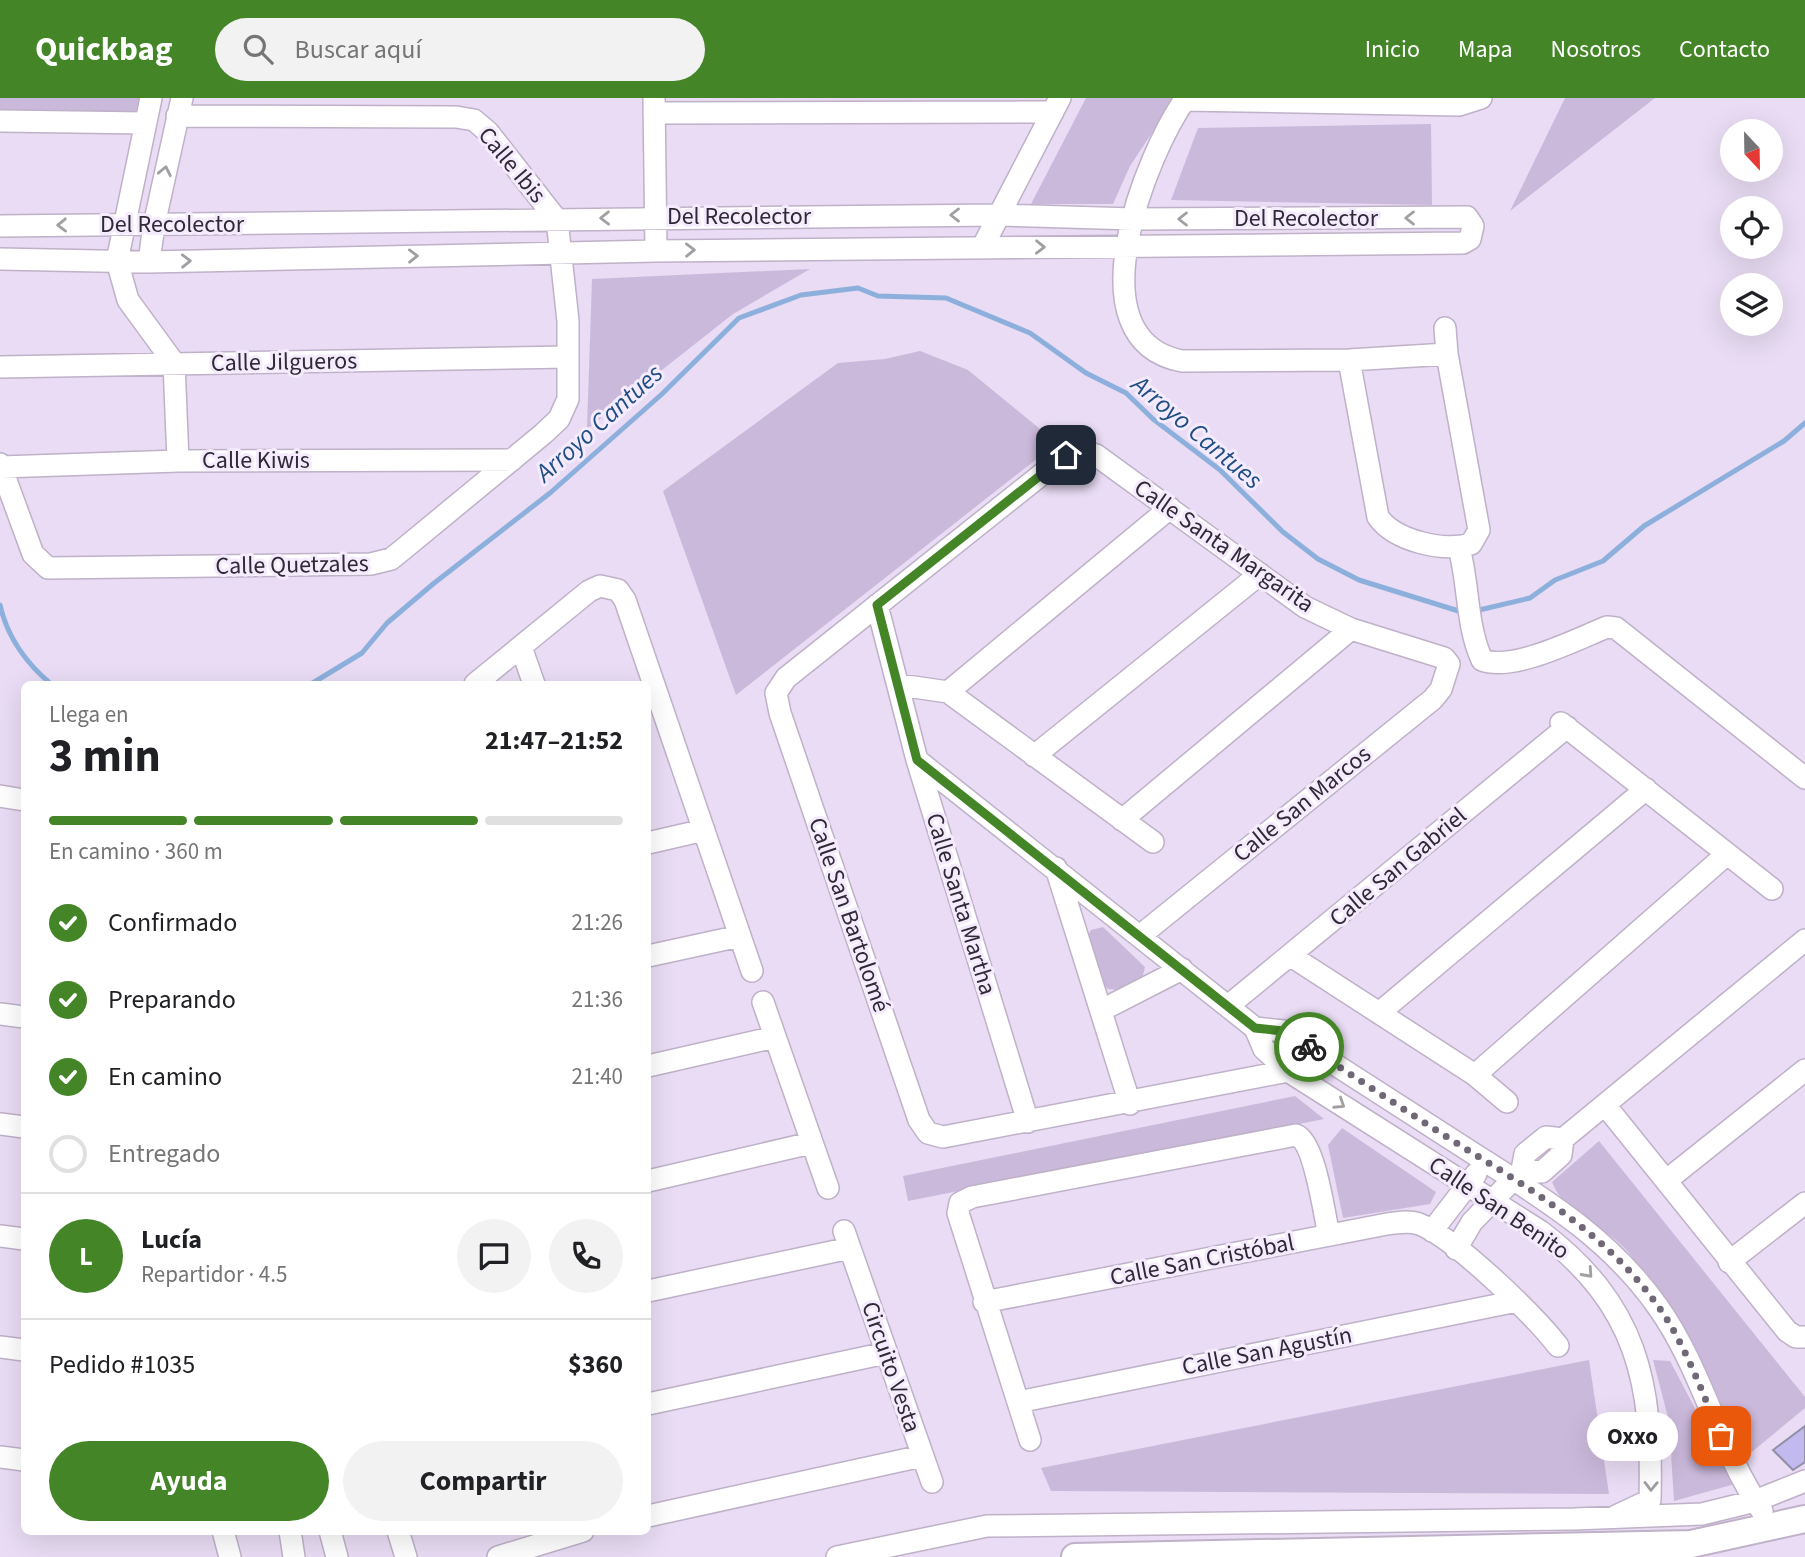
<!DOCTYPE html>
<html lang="es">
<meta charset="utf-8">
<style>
body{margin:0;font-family:"Source Sans 3",sans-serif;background:#f2f2f2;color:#202124;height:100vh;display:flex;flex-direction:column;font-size:26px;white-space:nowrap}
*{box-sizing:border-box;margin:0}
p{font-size:23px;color:#757577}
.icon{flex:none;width:38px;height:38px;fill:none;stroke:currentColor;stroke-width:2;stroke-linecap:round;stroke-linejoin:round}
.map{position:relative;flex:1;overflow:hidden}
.side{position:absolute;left:21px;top:583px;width:630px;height:854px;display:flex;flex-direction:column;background:#fff;border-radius:10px;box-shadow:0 7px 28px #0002}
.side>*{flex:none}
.needle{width:46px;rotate:158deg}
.controls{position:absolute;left:1720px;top:21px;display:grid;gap:14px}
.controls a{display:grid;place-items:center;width:63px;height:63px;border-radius:50%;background:#fff;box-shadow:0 7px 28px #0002;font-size:35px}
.pin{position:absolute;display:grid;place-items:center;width:60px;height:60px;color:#fff;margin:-30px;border-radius:14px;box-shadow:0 4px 10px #0006}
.courier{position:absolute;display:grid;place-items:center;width:70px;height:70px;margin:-35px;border:5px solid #448527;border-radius:50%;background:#fff;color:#222;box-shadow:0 2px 9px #0007}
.bubble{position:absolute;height:49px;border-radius:24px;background:#fff;box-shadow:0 7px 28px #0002;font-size:23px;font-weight:700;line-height:49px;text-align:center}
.headline em{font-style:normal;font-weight:700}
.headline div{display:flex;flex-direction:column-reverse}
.headline{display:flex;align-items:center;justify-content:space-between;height:119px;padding:0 28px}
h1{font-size:46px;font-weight:700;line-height:52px}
.bar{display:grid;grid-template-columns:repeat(4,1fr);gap:10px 7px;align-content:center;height:84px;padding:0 28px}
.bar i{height:9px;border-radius:5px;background:#e0e0e0}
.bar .on{background:#448527}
.bar p{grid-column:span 4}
.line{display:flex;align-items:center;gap:18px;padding:0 28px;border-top:2px solid #e0e0e0}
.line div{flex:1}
.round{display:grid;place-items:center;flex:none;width:74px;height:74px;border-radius:37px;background:#f2f2f2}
ol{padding:0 28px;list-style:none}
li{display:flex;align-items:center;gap:21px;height:77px}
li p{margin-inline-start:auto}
li .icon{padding:7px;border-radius:50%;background:#448527;color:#fff;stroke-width:4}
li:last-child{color:#757577}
li i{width:38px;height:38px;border:4px solid #e0e0e0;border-radius:50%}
.cta{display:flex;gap:14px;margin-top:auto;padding:14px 28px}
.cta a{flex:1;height:80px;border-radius:42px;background:#448527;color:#fff;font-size:28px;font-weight:700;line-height:80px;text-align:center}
.cta a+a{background:#f2f2f2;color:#202124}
header{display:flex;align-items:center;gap:42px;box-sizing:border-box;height:98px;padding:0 35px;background:#448527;color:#fff}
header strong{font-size:33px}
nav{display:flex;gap:38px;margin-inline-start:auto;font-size:24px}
.search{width:490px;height:63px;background:#f2f2f2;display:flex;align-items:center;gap:18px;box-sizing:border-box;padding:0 24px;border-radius:38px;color:#757577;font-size:26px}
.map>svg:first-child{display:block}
.green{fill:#cbb9db}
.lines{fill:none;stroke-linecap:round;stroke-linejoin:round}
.stream{stroke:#8cb0db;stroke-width:5}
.building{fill:#c2b9ee;stroke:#928fa6;stroke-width:2}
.minor-casing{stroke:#beb1c8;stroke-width:24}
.major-casing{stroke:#beb1c8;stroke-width:30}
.minor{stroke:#fff;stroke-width:21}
.major{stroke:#fff;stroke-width:26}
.oneway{stroke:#a19fa3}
.done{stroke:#706877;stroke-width:7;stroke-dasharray:0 12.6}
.route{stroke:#448527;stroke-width:9}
.labels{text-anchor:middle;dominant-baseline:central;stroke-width:6;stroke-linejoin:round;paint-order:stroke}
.street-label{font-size:24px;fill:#2f2a33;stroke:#f5ebfe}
.water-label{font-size:26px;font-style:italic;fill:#1e4e84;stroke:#f5ebfe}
</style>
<header>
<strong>Quickbag</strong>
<div class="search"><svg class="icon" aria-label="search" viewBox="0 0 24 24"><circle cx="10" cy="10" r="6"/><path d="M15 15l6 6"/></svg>Buscar aquí</div>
<nav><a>Inicio</a><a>Mapa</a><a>Nosotros</a><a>Contacto</a></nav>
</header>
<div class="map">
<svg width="1805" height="1459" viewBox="0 0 1805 1459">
<rect width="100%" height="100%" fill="#e9dcf4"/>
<path class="green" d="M0,0H145L142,14H0Z
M1086,0H1175L1130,68L1113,106H1031Z
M1565,0H1655L1510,113Z
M1431,26L1432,107L1171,102L1198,30Z
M810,171L733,216L587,331L592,181Z
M920,253L968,272L1057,345L736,597L663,393L838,265L885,261Z
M1103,829L1145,869L1142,881L1120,892L1108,891L1104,887L1086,841L1091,832Z
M1295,998L1324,1021L908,1103L903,1078Z
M1342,1030L1436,1094L1430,1106L1343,1120L1328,1047Z
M1599,1043L1805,1299V1310L1742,1362C1709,1299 1672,1209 1629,1155C1607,1128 1565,1118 1552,1084Z
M1589,1262L1609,1396L1051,1393L1041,1370Z
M1653,1262L1670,1263L1735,1386L1674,1403L1669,1323Z"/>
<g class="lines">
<path class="stream" d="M0,507C7,538 26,565 51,586
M1475,513L1530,500L1555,482L1603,463L1644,428L1784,343L1805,325
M311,586L362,555L387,525L433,486L550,395L662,296L739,220L801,197L858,190L878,198L946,200L1030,235L1086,275L1126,295L1153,321L1220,372L1283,434L1318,461L1359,482L1465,515"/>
</g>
<path class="building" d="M1805,1328V1364L1793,1372L1773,1352Z"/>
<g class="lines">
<defs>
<path id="minor" d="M151,0L117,163L128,202L174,265L178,363
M654,0L656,153
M1186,0C1146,56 1071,242 1182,263L1349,262L1447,256
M1184,2L1459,7L1481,0
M654,15L1053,14
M0,23L145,25
M0,128L997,117L1133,121L1467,119L1473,128L1470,141L1463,145L656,153L149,164L0,161
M983,148L1060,0
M149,164L154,127L182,0
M1349,262L1378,419C1395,443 1443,454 1471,446L1479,432L1447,256L1445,230
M0,269L568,259
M0,366L33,456L48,470L371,466L391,461L401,453L543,336L559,321L568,301V223L557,122L488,34L474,22L456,19L177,18
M1,369L178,363L512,362
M1459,450C1469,486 1466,527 1482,562C1513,574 1577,541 1607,529L1616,530L1805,680
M877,507L917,662L1028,1024
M521,549L534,586
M475,586L589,493L600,488L618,492L625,502L752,873
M900,587L948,594L1153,744
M948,594L1170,410
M1561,625L1772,791
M1034,658L1260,476
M917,662L1255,930L1264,951L1288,973L1540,1133C1638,1207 1653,1285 1650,1402L1616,1418
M0,698L24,702
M1122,722L1351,531
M648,745L704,732
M1056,770L1130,1006
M1141,837L1433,601L1441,591L1449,566L1444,560L1351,531L1305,509L1096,357L1080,353L1066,357L786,580L776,595L780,615L919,1022L928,1035L943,1039L1288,973
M648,858L740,838
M1291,858L1475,977L1507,1004
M763,904L828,1090
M1228,908L1567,629
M1102,912L1182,871
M1379,915L1646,691
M0,916L24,919
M1255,930L1283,933C1346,973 1408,1014 1471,1054C1541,1099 1609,1139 1658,1209C1702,1271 1718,1349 1762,1413
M648,968L775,939
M1475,977L1727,756
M1605,1007L1787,1233L1796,1239H1805
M0,1026L24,1029
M1522,1072L1542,1074L1561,1057L1563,1041
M1667,1082L1805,972
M648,1083L811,1045
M844,1133L932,1384
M1432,1133L1476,1076
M0,1138L24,1141
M1456,1151L1472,1124L1522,1072L1525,1056L1546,1039L1563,1041L1805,842
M1729,1164L1805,1105
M648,1193L850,1150
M984,1204L1387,1126C1397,1125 1409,1122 1419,1126C1454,1139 1535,1218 1558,1248
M0,1249L24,1252
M1018,1304L1517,1203
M648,1306L886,1255
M1030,1342L958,1115L960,1105L972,1099L1296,1037C1315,1044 1324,1116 1329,1137
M0,1359L24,1362
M648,1418L922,1358
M223,1433L230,1459
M290,1433L294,1459
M330,1433L337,1459
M398,1433L406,1459
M498,1459L583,1433
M837,1459L987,1428L1574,1421L1702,1416L1755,1403L1805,1383"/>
<path id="major" d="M1075,1459L1691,1446L1805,1421"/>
</defs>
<use href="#minor" class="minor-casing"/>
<use href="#major" class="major-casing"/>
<use href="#minor" class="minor"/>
<use href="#major" class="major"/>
</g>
<defs><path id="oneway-chevron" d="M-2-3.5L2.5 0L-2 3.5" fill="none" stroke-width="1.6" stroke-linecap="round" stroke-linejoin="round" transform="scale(1.75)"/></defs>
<g class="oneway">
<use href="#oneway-chevron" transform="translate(165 73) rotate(-78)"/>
<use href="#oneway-chevron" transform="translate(955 117) rotate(180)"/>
<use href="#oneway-chevron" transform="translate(605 120) rotate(179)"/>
<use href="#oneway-chevron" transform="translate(1410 120) rotate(180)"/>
<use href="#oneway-chevron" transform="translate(1183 121) rotate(180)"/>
<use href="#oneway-chevron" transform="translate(62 127) rotate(179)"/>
<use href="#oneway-chevron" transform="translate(1040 149) rotate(1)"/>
<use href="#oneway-chevron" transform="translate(690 152) rotate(-1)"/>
<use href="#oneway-chevron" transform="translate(413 158) rotate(-1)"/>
<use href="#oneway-chevron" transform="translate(186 163) rotate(-1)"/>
<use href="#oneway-chevron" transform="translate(1340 1006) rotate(33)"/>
<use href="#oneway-chevron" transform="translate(1588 1175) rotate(48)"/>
<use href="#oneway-chevron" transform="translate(1651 1388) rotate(91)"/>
</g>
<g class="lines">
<path class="done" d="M1309,949C1367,987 1425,1026 1484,1062C1550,1103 1612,1144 1658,1208C1686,1247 1702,1295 1721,1338"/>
<path class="route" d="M1066,357L877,507L917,662L1255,930L1283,933L1309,949"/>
</g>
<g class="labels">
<g class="street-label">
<text transform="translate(512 67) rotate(50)">Calle Ibis</text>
<text x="739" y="118">Del Recolector</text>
<text x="1306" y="120">Del Recolector</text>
<text x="172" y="126">Del Recolector</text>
<text transform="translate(284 264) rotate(-1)">Calle Jilgueros</text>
<text x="256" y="362">Calle Kiwis</text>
<text transform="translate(1224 448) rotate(35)">Calle Santa Margarita</text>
<text transform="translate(292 467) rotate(-1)">Calle Quetzales</text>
<text transform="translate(1302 706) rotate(-39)">Calle San Marcos</text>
<text transform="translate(1398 769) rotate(-40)">Calle San Gabriel</text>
<text transform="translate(961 806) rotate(73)">Calle Santa Martha</text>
<text transform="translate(849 817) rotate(71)">Calle San Bartolomé</text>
<text transform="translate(1499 1110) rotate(34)">Calle San Benito</text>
<text transform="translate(1202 1162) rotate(-11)">Calle San Cristóbal</text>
<text transform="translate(1267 1253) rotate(-11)">Calle San Agustín</text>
<text transform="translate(891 1269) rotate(71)">Circuito Vesta</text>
</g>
<g class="water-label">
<text transform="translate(599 325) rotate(-42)">Arroyo Cantues</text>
<text transform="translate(1197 334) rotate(40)">Arroyo Cantues</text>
</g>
</g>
</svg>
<div class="controls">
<a><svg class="needle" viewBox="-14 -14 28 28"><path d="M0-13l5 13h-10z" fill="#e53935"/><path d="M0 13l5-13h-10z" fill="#757577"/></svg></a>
<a><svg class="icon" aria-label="locate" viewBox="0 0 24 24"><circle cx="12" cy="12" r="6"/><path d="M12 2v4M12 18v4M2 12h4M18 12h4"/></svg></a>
<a><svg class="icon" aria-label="layers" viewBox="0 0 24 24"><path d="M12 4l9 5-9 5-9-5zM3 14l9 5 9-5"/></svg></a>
</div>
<div class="pin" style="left:1721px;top:1338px;background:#ea580c"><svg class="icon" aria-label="bag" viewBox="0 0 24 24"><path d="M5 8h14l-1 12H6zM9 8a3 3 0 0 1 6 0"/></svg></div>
<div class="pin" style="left:1066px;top:357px;background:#1f2937"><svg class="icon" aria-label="home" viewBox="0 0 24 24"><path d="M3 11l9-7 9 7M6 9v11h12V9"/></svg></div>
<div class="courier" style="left:1309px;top:949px"><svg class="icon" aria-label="bike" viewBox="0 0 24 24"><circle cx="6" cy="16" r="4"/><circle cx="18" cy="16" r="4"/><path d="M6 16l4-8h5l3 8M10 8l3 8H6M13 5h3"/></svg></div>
<div class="bubble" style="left:1587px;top:1314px;width:91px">Oxxo</div>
<section class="side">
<div class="headline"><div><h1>3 min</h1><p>Llega en</p></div><em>21:47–21:52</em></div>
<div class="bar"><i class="on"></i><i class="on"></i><i class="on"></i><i></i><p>En camino · 360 m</p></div>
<ol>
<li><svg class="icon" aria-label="check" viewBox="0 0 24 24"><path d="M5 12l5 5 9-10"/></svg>Confirmado<p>21:26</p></li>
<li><svg class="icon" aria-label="check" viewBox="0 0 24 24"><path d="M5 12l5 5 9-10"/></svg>Preparando<p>21:36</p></li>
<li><svg class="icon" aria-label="check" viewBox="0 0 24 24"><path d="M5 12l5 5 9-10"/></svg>En camino<p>21:40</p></li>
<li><i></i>Entregado</li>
</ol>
<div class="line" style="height:126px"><b class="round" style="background:#448527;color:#fff">L</b><div><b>Lucía</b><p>Repartidor · 4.5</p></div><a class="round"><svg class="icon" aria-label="chat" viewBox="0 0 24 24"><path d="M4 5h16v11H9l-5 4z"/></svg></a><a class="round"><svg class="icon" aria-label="phone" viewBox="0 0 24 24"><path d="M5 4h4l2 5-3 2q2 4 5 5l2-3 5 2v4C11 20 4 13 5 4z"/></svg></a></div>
<div class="line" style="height:91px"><div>Pedido #1035</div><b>$360</b></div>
<div class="cta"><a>Ayuda</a><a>Compartir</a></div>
</section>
</div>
